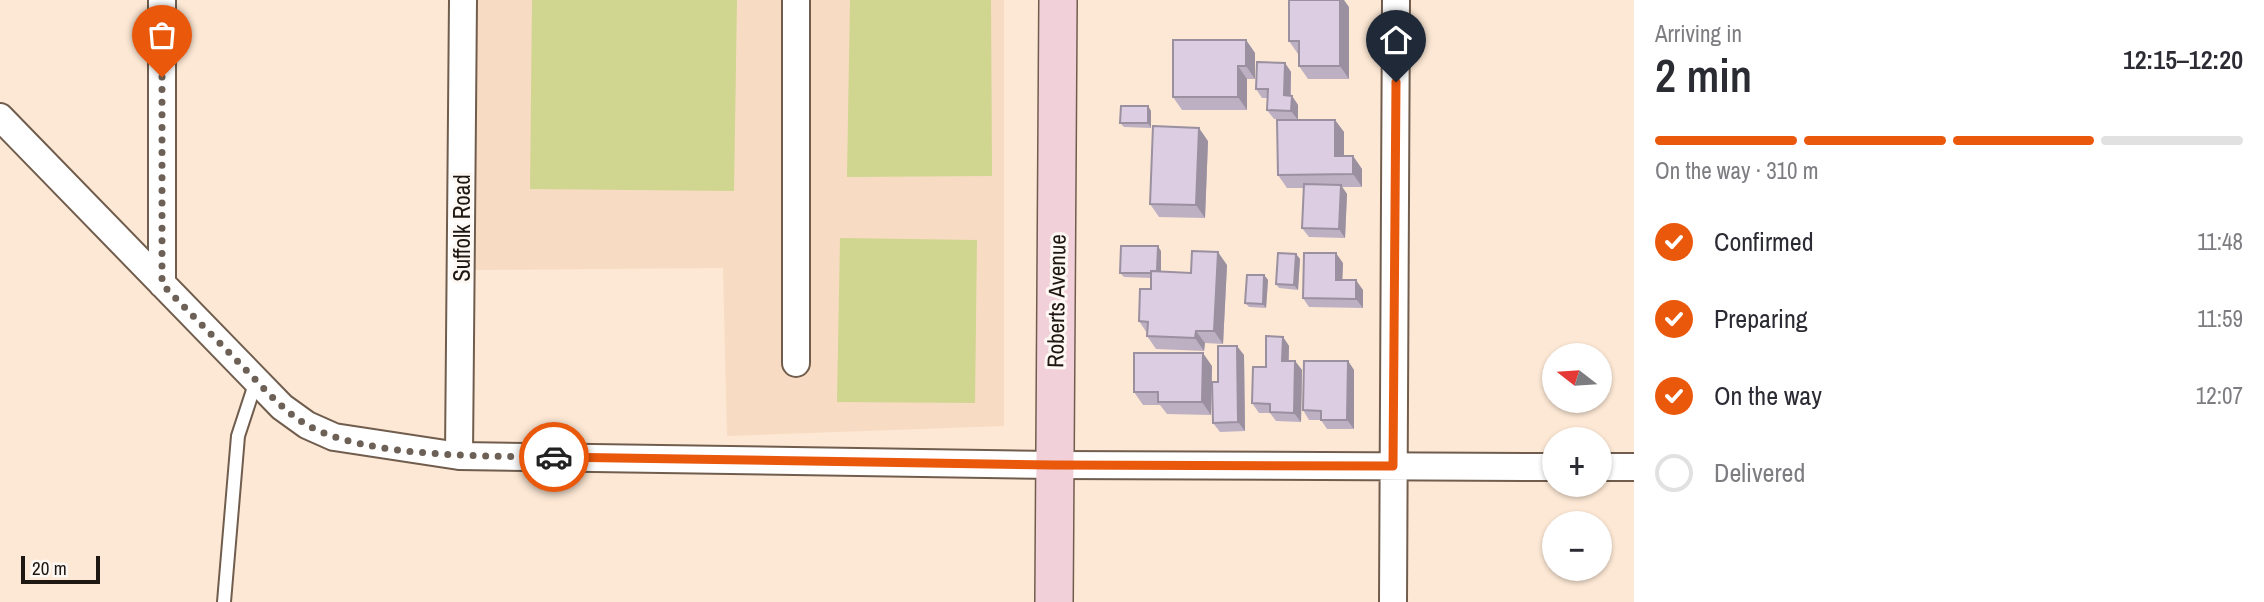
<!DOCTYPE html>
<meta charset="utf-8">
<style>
body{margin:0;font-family:"Archivo Narrow",sans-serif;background:#f2f2f3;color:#2b2b33;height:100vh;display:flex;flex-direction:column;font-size:26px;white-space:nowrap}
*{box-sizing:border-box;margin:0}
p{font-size:23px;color:#7c7c81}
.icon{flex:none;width:38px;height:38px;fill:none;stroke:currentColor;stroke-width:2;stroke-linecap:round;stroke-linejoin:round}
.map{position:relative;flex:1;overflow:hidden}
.drawer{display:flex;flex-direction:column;background:#fff;width:630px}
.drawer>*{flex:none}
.needle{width:46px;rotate:287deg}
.controls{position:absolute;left:1542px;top:343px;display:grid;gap:14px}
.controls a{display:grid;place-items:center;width:70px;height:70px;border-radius:50%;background:#fff;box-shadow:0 2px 5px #0004;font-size:35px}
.scale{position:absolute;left:21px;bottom:18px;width:79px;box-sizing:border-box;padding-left:7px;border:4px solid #1f1711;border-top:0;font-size:19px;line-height:24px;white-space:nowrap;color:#1f1711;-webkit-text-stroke:5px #fdf8f4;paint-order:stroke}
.pin{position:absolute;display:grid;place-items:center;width:60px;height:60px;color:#fff;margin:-72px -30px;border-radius:50% 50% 50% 0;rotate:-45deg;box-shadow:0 0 7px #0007}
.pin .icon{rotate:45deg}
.courier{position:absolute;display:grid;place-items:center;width:70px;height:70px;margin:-35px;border:5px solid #ea580c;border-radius:50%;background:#fff;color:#222;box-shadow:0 2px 9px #0007}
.head em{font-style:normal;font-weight:600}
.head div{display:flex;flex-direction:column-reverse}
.head{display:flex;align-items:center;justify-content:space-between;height:119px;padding:0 21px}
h1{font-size:46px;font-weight:600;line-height:52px}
.bar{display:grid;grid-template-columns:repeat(4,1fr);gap:10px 7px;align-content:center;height:84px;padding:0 21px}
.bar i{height:9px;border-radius:5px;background:#e1e1e2}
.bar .active{background:#ea580c}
.bar p{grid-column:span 4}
ol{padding:0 21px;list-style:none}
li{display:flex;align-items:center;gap:21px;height:77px}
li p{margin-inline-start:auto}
li .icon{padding:7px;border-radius:50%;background:#ea580c;color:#fff;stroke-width:4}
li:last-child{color:#7c7c81}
li i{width:38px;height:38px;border:4px solid #e1e1e2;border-radius:50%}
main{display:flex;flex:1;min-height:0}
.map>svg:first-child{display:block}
.built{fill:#f7dcc3}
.green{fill:#d0d58f}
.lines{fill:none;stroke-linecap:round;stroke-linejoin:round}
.service-casing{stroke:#705d4d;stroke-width:16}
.minor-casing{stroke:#705d4d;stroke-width:30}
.secondary-casing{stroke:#705d4d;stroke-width:40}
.service{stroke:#fff;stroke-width:12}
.minor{stroke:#fff;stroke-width:26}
.secondary{stroke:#f2d0da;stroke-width:37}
.wall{fill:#bdb0c3}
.shaded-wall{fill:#9a909f}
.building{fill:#dccde3;stroke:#9a909f;stroke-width:2}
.done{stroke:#6d6056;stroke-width:7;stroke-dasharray:0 12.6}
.route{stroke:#ea580c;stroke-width:9}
.labels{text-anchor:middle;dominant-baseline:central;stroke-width:6;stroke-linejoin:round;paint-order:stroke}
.street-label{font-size:23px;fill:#1f1711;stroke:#fdf8f4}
</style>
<main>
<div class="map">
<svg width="1634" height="602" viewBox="0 0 1634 602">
<rect width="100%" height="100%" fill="#fde8d5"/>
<path class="built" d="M477,0H1004V426L727,436L723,268L472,270Z"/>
<path class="green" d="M532,0H737L734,191L530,189Z
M850,0H991L992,176L847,177Z
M840,238L977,240L975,403L837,402Z"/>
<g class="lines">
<defs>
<path id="service" d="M224,602L238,436L256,381"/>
<path id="minor" d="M796,0V363
M0,117L282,407L307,425L334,437L459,456L1053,465L1554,467
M162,284V0
M459,456L463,0
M1600,467H1634
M1393,602L1396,0"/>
<path id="secondary" d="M1054,602L1058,0"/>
</defs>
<use href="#service" class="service-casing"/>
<use href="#minor" class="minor-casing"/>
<use href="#secondary" class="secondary-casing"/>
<use href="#service" class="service"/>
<use href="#minor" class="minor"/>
<use href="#secondary" class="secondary"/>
</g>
<path class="wall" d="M1349,7V79H1308L1299,66L1298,54L1289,41Z
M1246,40L1255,53V79H1247V110H1182L1173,97Z
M1285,63L1291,72V95L1292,96L1298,105V120L1274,119L1267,110V98H1262L1256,89Z
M1148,106L1151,111V128L1124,127L1120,123Z
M1335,120L1344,132V156H1353L1362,169V187H1342L1347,194L1345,238L1309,237L1302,228L1304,188H1287L1278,175Z
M1208,141L1205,218L1159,217L1150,204Z
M1161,251V271L1191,273L1227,265L1223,344L1205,343L1204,351L1156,349L1147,336V333L1139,321L1151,289V278L1124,277L1120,273Z
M1296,254L1300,259L1298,290L1279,288L1276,284Z
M1343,263L1342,280L1363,290V308L1309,307L1303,298Z
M1264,275L1268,280L1266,308L1249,307L1245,303Z
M1283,337L1289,346V361H1295L1302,370L1301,422L1276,421L1270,413H1259L1252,403L1266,367Z
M1244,355L1245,431L1220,432L1213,423L1218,382Z
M1348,361L1354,370V429H1327L1321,420H1309L1303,410Z
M1212,366L1211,415L1167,414L1160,405H1143L1134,392Z"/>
<path class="shaded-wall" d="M1340,0H1344L1349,7V79L1340,66Z
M1246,40L1255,53V79L1246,66Z
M1285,63L1291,72L1290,104L1284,95Z
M1238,66L1247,79V110L1238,97Z
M1292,96L1298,105V120L1291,111Z
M1148,106L1151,111V128L1148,123Z
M1335,120L1344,132V169L1335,156Z
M1199,128L1208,141L1205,218L1196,205Z
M1353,156L1362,169V187L1353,174Z
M1341,185L1347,194L1345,238L1339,229Z
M1158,246L1161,251V278L1157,273Z
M1218,252L1227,265L1223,344L1214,331Z
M1336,253L1343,263L1342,289L1336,280Z
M1296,254L1300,259L1298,290L1294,285Z
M1264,275L1268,280L1266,308L1263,304Z
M1356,280L1363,290V308L1356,299Z
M1196,331L1205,343L1204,351L1195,338Z
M1283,337L1289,346L1288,370L1282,361Z
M1237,346L1244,355L1245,431L1238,422Z
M1203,353L1212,366L1211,415L1202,402Z
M1295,361L1302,370L1301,422L1294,413Z
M1348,361L1354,370V429L1347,420Z"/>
<path class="building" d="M1289,0H1340V66H1299V41H1289Z
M1173,40H1246V66H1238V97H1173Z
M1257,62L1285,63L1284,95L1292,96L1291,111L1267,110L1268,89H1256Z
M1121,106H1148V123H1120Z
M1277,120H1335V156H1353V174L1278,175Z
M1153,126L1199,128L1196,205L1150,204Z
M1304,184L1341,185L1339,229L1302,228Z
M1121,246H1158L1157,271H1151V273H1120Z
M1192,251L1218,252L1214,331H1196L1195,338L1147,336L1148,322L1139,321L1140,289H1151V271L1191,273Z
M1278,253L1296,254L1294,285L1276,284Z
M1304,253H1336V280H1356V299L1303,298Z
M1247,275H1264L1263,304L1245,303Z
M1266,336L1283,337L1282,361H1295L1294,413L1270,412V404L1252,403L1253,367H1266Z
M1218,346H1237L1238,422L1213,423L1212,382H1218Z
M1134,353H1203L1202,402H1158V392H1134Z
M1304,361H1348L1347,420H1321V411L1303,410Z"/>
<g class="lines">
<path class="done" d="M162,77V284C189,312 217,340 244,368C264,388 282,410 307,425C366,458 486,456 554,457"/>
<path class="route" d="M554,457L1053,465L1393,466L1396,82"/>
</g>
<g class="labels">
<g class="street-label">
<text transform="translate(461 228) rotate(-90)">Suffolk Road</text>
<text transform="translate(1056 301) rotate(-89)">Roberts Avenue</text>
</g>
</g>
</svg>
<div class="controls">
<a><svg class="needle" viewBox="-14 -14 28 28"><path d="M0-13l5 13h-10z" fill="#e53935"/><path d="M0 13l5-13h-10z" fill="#7c7c81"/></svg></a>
<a>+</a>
<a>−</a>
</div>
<div class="scale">20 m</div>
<div class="pin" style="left:162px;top:77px;background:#ea580c"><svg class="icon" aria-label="bag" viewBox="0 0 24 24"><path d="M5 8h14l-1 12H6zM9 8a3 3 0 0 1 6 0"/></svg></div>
<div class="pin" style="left:1396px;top:82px;background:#1f2937"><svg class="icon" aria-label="home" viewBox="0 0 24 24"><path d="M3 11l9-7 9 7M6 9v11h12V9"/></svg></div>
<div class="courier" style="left:554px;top:457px"><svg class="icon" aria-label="car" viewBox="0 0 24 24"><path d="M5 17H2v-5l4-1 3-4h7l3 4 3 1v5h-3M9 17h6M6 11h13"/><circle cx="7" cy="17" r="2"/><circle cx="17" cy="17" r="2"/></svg></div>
</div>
<section class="drawer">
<div class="head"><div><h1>2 min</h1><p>Arriving in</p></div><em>12:15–12:20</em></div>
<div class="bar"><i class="active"></i><i class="active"></i><i class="active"></i><i></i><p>On the way · 310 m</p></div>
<ol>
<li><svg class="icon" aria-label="check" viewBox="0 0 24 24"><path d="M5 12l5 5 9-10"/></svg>Confirmed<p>11:48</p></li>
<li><svg class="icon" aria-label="check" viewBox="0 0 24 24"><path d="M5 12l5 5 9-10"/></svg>Preparing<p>11:59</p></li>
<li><svg class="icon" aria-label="check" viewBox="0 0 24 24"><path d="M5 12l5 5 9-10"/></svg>On the way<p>12:07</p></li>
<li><i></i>Delivered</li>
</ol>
</section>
</main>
